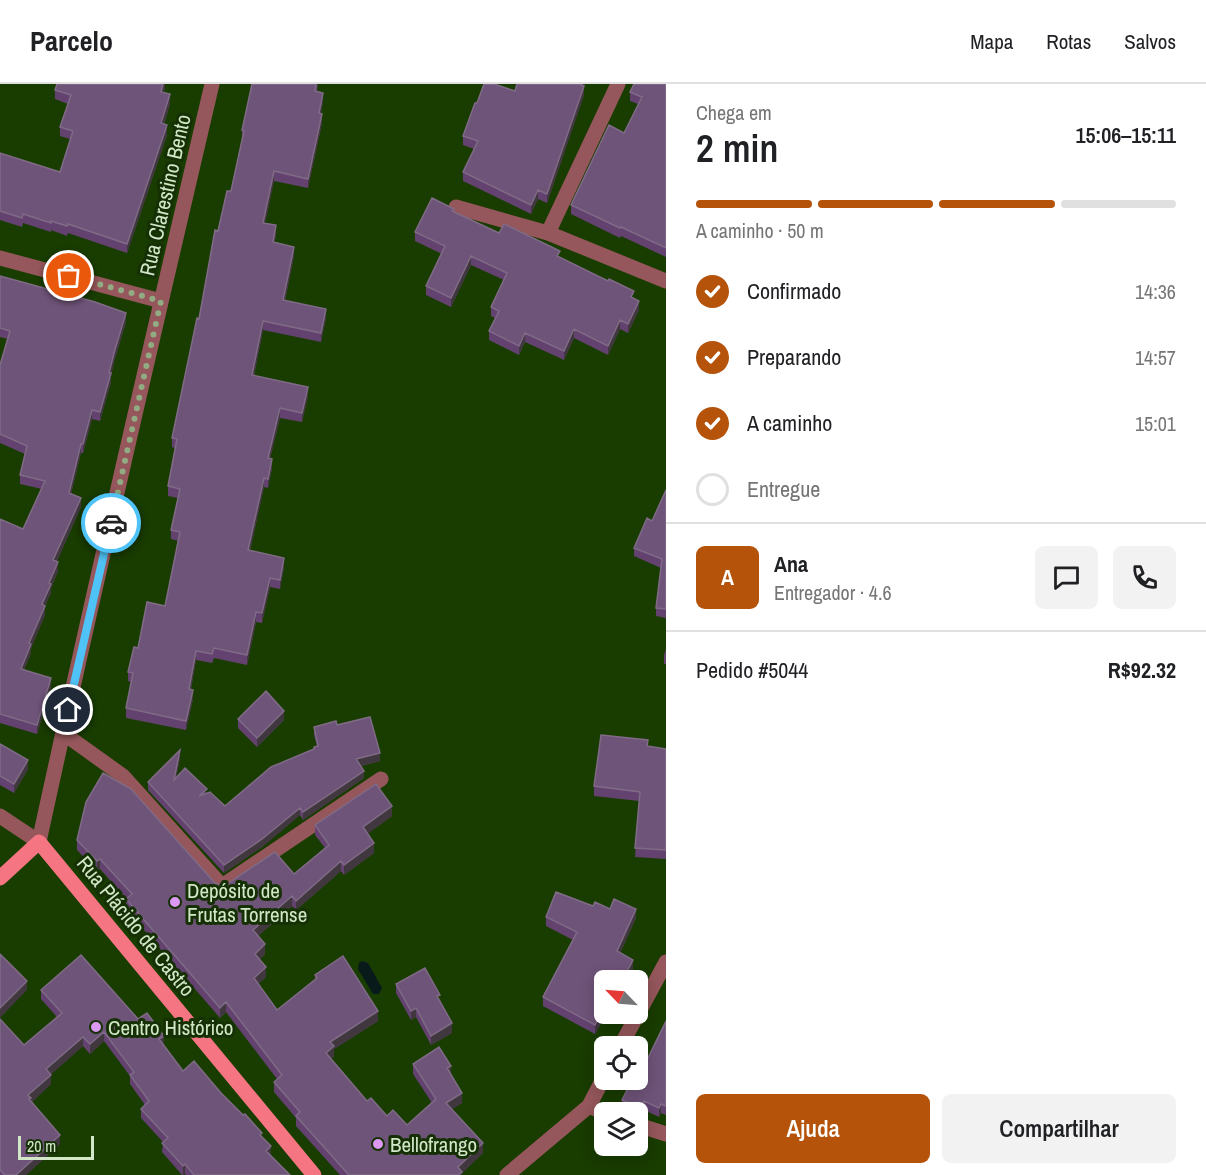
<!DOCTYPE html>
<html lang="pt">
<meta charset="utf-8">
<style>
body{margin:0;font-family:"Archivo Narrow",sans-serif;background:#f2f2f2;color:#202124;height:100vh;display:flex;flex-direction:column;font-size:22px;white-space:nowrap}
*{box-sizing:border-box;margin:0}
p{font-size:20px;color:#757577}
.icon{flex:none;width:33px;height:33px;fill:none;stroke:currentColor;stroke-width:2;stroke-linecap:round;stroke-linejoin:round}
.map{position:relative;flex:1;overflow:hidden}
.panel{display:flex;flex-direction:column;background:#fff;width:540px}
.panel>*{flex:none}
.needle{width:39px;rotate:295deg}
.buttons{position:absolute;left:594px;top:886px;display:grid;gap:12px}
.buttons a{display:grid;place-items:center;width:54px;height:54px;border-radius:9px;background:#fff;box-shadow:0 3px 15px #0003;font-size:30px}
.scale{position:absolute;left:18px;bottom:15px;width:76px;box-sizing:border-box;padding-left:6px;border:3px solid #d2e7c8;border-top:0;font-size:16px;line-height:21px;white-space:nowrap;color:#d2e7c8;-webkit-text-stroke:4px #153004;paint-order:stroke}
.pin{position:absolute;display:grid;place-items:center;width:51px;height:51px;color:#fff;margin:-26px;border:3px solid #fff;border-radius:50%;box-shadow:0 2px 6px #0007}
.courier{position:absolute;display:grid;place-items:center;width:60px;height:60px;margin:-30px;border:4px solid #4fc3f7;border-radius:50%;background:#fff;color:#222;box-shadow:0 2px 8px #0007}
.summary em{font-style:normal;font-weight:600}
.summary div{display:flex;flex-direction:column-reverse}
.summary{display:flex;align-items:center;justify-content:space-between;height:102px;padding:0 30px}
h1{font-size:39px;font-weight:600;line-height:45px}
.bar{display:grid;grid-template-columns:repeat(4,1fr);gap:9px 6px;align-content:center;height:72px;padding:0 30px}
.bar i{height:8px;border-radius:4px;background:#e0e0e0}
.bar .active{background:#b45309}
.bar p{grid-column:span 4}
.line{display:flex;align-items:center;gap:15px;padding:0 30px;border-top:2px solid #e0e0e0}
.line div{flex:1}
.round{display:grid;place-items:center;flex:none;width:63px;height:63px;border-radius:9px;background:#f2f2f2}
ol{padding:0 30px;list-style:none}
li{display:flex;align-items:center;gap:18px;height:66px}
li p{margin-inline-start:auto}
li .icon{padding:6px;border-radius:50%;background:#b45309;color:#fff;stroke-width:4}
li:last-child{color:#757577}
li i{width:33px;height:33px;border:3px solid #e0e0e0;border-radius:50%}
.cta{display:flex;gap:12px;margin-top:auto;padding:12px 30px}
.cta a{flex:1;height:69px;border-radius:9px;background:#b45309;color:#fff;font-size:24px;font-weight:600;line-height:69px;text-align:center}
.cta a+a{background:#f2f2f2;color:#202124}
header{display:flex;align-items:center;gap:36px;box-sizing:border-box;height:84px;padding:0 30px;background:#fff;border-bottom:2px solid #e0e0e0}
header strong{font-size:28px}
nav{display:flex;gap:33px;margin-inline-start:auto;font-size:21px}
main{display:flex;flex:1;min-height:0}
.map>svg:first-child{display:block}
.water{fill:#081a1a}
.lines{fill:none;stroke-linecap:round;stroke-linejoin:round}
.minor{stroke:#95575b;stroke-width:15}
.major{stroke:#f57682;stroke-width:15}
.wall{fill:#634270}
.shaded-wall{fill:#41383f}
.building{fill:#6f5479;stroke:#7f6b86;stroke-width:1.5}
.done{stroke:#91ab82;stroke-width:6;stroke-dasharray:0 10.8}
.route{stroke:#4fc3f7;stroke-width:8}
.poi-dot{fill:#db99f5;stroke:#153004;stroke-width:2}
.labels{text-anchor:middle;dominant-baseline:central;stroke-width:6;stroke-linejoin:round;paint-order:stroke}
.street-label{font-size:21px;fill:#d2e7c8;stroke:#153004}
.poi-label{font-size:21px;fill:#d2e7c8;stroke:#153004;text-anchor:start}
</style>
<header>
<strong>Parcelo</strong>
<nav><a>Mapa</a><a>Rotas</a><a>Salvos</a></nav>
</header>
<main>
<div class="map">
<svg width="666" height="1091" viewBox="0 0 666 1091">
<rect width="100%" height="100%" fill="#193c00"/>
<path class="water" d="M362,877L368,879L382,904L379,910H373L358,885L359,879Z"/>
<g class="lines">
<path class="minor" d="M618,0L548,149L666,197
M456,123L548,149
M0,174L161,217
M63,649L123,692L222,802L381,695
M0,732L39,758C94,504 153,252 212,0
M620,963L666,878
M589,1022L604,1029
M638,1041L666,1050
M507,1091L589,1022L604,993"/>
<path class="major" d="M0,794L39,758L314,1091"/>
</g>
<path class="wall" d="M165,0L164,8L170,20L164,40L167,51L127,169L68,149L67,152L51,146V148L23,139L22,143L0,136V69L60,88L70,55L60,52V43L68,20L55,15V6Z
M318,0L317,7L323,18L321,29L322,39L308,104L274,97L265,139L276,151L274,159L294,172L285,217L326,234L321,258L263,246L254,292L308,312L302,338L280,334L270,375L272,384L268,404L264,403L250,467L284,483L280,505L270,503L262,539L256,538L247,581L214,574L212,579L196,576L191,605L193,615L186,646L126,634V624L131,598L128,597V588L138,564L165,522L179,457L171,455V446L178,414L168,412V402L175,364L172,363V354L218,147L231,107L242,56V46Z
M666,0V173L621,152L620,154L571,130V121L624,49L638,20L630,17V8Z
M584,4V11L547,119L538,115L531,130L463,97V88L474,65L463,61V52L515,7Z
M454,128L499,149L560,174L634,215L639,226L628,249L620,245L608,271L574,254L564,276L525,258L519,271L489,256V247L495,234L491,232V223L504,196L471,181L451,223L426,211V202L442,170L415,157V148Z
M0,192L126,238L114,278L111,292V298L100,337L92,335L83,369H81L71,410L81,423L57,477L58,487L51,504V509L45,522V531L31,564V569L24,586L51,603L37,650L0,639V435L23,445L42,405L20,400V391L25,370L0,359V281L8,255L0,253Z
M666,406V534L656,532V524L661,484L634,472V464L652,437Z
M666,565V580H664V571Z
M238,635L284,636L257,663L238,644Z
M337,641L380,677L361,682L364,694L303,736L300,731L262,763L224,789L148,706V698L180,674L176,694L207,709L225,722L314,666V663L317,662L314,651V643Z
M0,660L28,685L14,709L0,701Z
M648,662L666,665V775L635,773L639,717L594,712V702Z
M392,732L367,750L374,769L344,791L341,787L296,826L292,822L258,852L265,870L260,875L266,893L258,900L277,926L315,895V891L378,937L334,965V972L331,975L367,1017L387,1032L407,1041L432,1019L413,990V980L451,990L462,1019L452,1025L483,1069L462,1089V1091H340L296,1042V1034L274,1008V998L277,995L226,928L220,934L126,825V814L100,785L97,787L77,766V756L223,802L294,790L325,764L315,751V741Z
M593,822L610,825L636,834L620,869L633,885L626,897H604V930H606L595,950L543,922V913L573,856L546,842V833Z
M396,900L440,916L452,949L431,961L416,933L411,936L396,909Z
M41,906L138,935L164,961L183,987L221,1009L262,1053L271,1071L290,1091H186L185,1090L182,1091L162,1068L163,1058L141,1034V1025L145,1021L130,1000V992L104,957L90,970L83,962L51,990V1000L32,1018L60,1060L26,1091H0V935L24,961L57,933L41,915Z
M666,937V1031L661,1029L659,1033L644,1026L641,1032L638,1031V1029H632L622,1024V1016L642,986Z"/>
<path class="shaded-wall" d="M163,0H165V4L161,17V8Z
M582,0H585L584,4V11L547,119V110Z
M323,9V18L319,38V29Z
M170,10V20L161,48V39Z
M322,30V39L308,104V95Z
M167,41V51L127,169V160Z
M274,87V97L263,148V139Z
M538,106V115L531,130V121Z
M276,141V151L273,167V158Z
M294,163V172L283,225V216Z
M471,172V181L451,223V214Z
M639,217V226L628,249V240Z
M326,225V234L321,258V249Z
M126,229V238L114,278L111,292V298L100,337V328L109,289Z
M620,236V245L608,271V262Z
M263,237V246L252,301V291Z
M574,245V254L564,276V267Z
M525,249V258L519,271V262Z
M308,303V312L302,338V329Z
M280,324V334L268,383V374Z
M92,326V335L83,369V360Z
M81,360V369L69,418V409Z
M272,375V384L268,404V395Z
M264,394V403L248,476V466Z
M81,414V423L53,485V476Z
M284,474V483L280,505V496Z
M58,478V487L51,504V509L42,529V520L49,499Z
M270,494V503L262,539V529Z
M45,522V531L31,564V569L21,594V585L29,559Z
M256,528V538L247,581V571Z
M196,567V576L189,614V605Z
M51,594V603L37,650V641Z
M193,606V615L186,646V637Z
M284,627V636L257,663V654Z
M180,666V674L174,704V696Z
M380,669V677L356,683V675Z
M28,676V685L14,709V700Z
M364,687V694L303,736V728Z
M392,722V732L363,753V743Z
M300,724V731L262,763L224,789V781Z
M374,759V769L344,791V781Z
M100,775V785L97,787V777Z
M341,777V787L296,826V817Z
M292,812V822L253,856V846Z
M636,825V834L617,876V867Z
M265,860V870L255,880V870Z
M633,876V885L626,897H622Z
M266,883V893L254,904V894Z
M27,897V906L0,934V924Z
M226,918V928L220,934V924Z
M604,923V930H606L595,950V941Z
M416,924V933L411,936V927Z
M378,927V937L334,965V972L326,979V969L330,958Z
M452,939V949L431,961V952Z
M104,948V957L90,970V960Z
M164,952V961L159,955Z
M83,953V962L46,995V985Z
M451,982V991L447,984Z
M51,991V1000L31,1019L28,1011Z
M462,1009V1019L446,1029V1019Z
M644,1017V1026L641,1032V1023Z
M661,1020V1029L659,1033V1024Z
M60,1051V1060L26,1091H16Z
M483,1059V1069L462,1089V1091H458V1083Z
M271,1062V1071L266,1067Z
M185,1080V1090L183,1091V1082Z"/>
<path class="building" d="M57,0H163L161,8L170,10L161,39L167,41L127,160L68,140L67,142L51,137V139L23,130L22,134L0,127V69L60,88L73,47L60,43L71,11L55,6Z
M252,0H316L315,7L323,9L319,29L322,30L308,95L274,87L263,139L276,141L273,158L294,163L283,216L326,225L321,249L263,237L252,291L308,303L302,329L280,324L268,374L272,375L268,395L264,394L248,466L284,474L280,496L270,494L262,529L256,528L247,571L214,564L212,570L196,567L189,605L193,606L186,637L126,624L133,589L128,588L134,563L138,564L147,518L165,522L180,448L171,446L180,405L168,402L177,355L172,354L197,234L199,235L215,146L218,147L227,107H231L244,47L242,46Z
M484,0H494L515,7L517,0H582L581,1L584,2L547,110L538,106L531,121L463,88L478,57L463,52L475,19H477Z
M634,0H666V164L621,143L620,144L571,121L609,41L624,49L642,13L630,8Z
M432,114L454,125L452,127L499,149L504,140L560,167L557,172L608,197L609,195L634,207L631,213L639,217L628,240L620,236L608,262L574,245L564,267L525,249L519,262L489,247L499,227L491,223L507,189L471,172L451,214L426,202L445,162L415,148Z
M0,192L95,218L126,229L114,269L109,289H111L100,328L92,326L83,360H81L69,409L81,414L53,476L58,478L49,499L51,500L42,520L45,522L29,559L31,560L21,585L51,594L37,641L0,630V435L23,445L45,397L20,391L27,362L0,350V281L10,247L0,244Z
M666,406V525L656,524L662,475L634,464L647,434L652,437Z
M266,607L284,627L257,654L238,635Z
M370,633L380,669L356,675L364,687L303,728L300,724L262,755L224,781L148,698L180,666L174,696L185,684L207,705L199,712L210,708L225,722L271,683L314,665V663L318,662L314,643L336,637L337,641Z
M601,651L648,656L647,662L666,665V766L635,764L640,708L594,702Z
M0,660L28,676L14,700L0,692Z
M103,689L131,705L215,799L223,802L227,800L275,768L294,790L329,761L315,741L376,700L392,722L363,743L374,759L344,781L341,777L296,817L292,812L253,846L265,860L255,870L266,883L254,894L277,926L317,894L315,891L343,872L378,927L330,958L334,962L326,969L367,1017L371,1014L387,1032L393,1026L407,1041L436,1015L413,980L439,963L451,982L447,984L462,1009L446,1019L483,1059L458,1083L462,1088L458,1091H349L296,1032L300,1028L274,998L282,991L226,918L220,924L126,815L132,810L100,775L97,777L77,756L86,718Z
M556,808L593,822L595,818L610,825L614,815L636,825L617,867L633,876L622,897H604V923L595,941L543,913L577,848L546,833Z
M0,870L27,897L0,924Z
M81,871L138,935L147,929L164,952L159,955L183,987L194,977L221,1009L243,1031L245,1030L262,1049L260,1051L271,1062L266,1067L290,1091H194L185,1080L183,1082L162,1059L168,1054L141,1025L149,1017L130,991L134,988L104,948L90,960L83,953L46,985L51,991L28,1011L31,1014L29,1015L60,1051L16,1091H5L0,1086V935L24,961L62,929L41,906Z
M425,884L440,911L437,912L452,939L431,952L416,924L411,927L396,900Z
M666,937V1022L661,1020L659,1024L644,1017L641,1023L637,1022L622,1016L632,996H638V984L642,986Z"/>
<g class="lines">
<path class="done" d="M69,192L161,217L111,439"/>
<path class="route" d="M68,626L111,439"/>
</g>
<g class="poi-dot">
<circle cx="175" cy="818" r="6"/>
<circle cx="96" cy="943" r="6"/>
<circle cx="378" cy="1060" r="6"/>
</g>
<g class="labels">
<g class="street-label">
<text transform="translate(165 111) rotate(-77)">Rua Clarestino Bento</text>
<text transform="translate(136 842) rotate(51)">Rua Plácido de Castro</text>
</g>
<g class="poi-label">
<text x="187" y="806">Depósito de<tspan x="187" dy="24">Frutas Torrense</tspan></text>
<text x="108" y="943">Centro Histórico</text>
<text x="390" y="1060">Bellofrango</text>
</g>
</g>
</svg>
<div class="buttons">
<a><svg class="needle" viewBox="-14 -14 28 28"><path d="M0-13l5 13h-10z" fill="#e53935"/><path d="M0 13l5-13h-10z" fill="#757577"/></svg></a>
<a><svg class="icon" aria-label="locate" viewBox="0 0 24 24"><circle cx="12" cy="12" r="6"/><path d="M12 2v4M12 18v4M2 12h4M18 12h4"/></svg></a>
<a><svg class="icon" aria-label="layers" viewBox="0 0 24 24"><path d="M12 4l9 5-9 5-9-5zM3 14l9 5 9-5"/></svg></a>
</div>
<div class="scale">20 m</div>
<div class="pin" style="left:69px;top:192px;background:#ea580c"><svg class="icon" aria-label="bag" viewBox="0 0 24 24"><path d="M5 8h14l-1 12H6zM9 8a3 3 0 0 1 6 0"/></svg></div>
<div class="pin" style="left:68px;top:626px;background:#1f2937"><svg class="icon" aria-label="home" viewBox="0 0 24 24"><path d="M3 11l9-7 9 7M6 9v11h12V9"/></svg></div>
<div class="courier" style="left:111px;top:439px"><svg class="icon" aria-label="car" viewBox="0 0 24 24"><path d="M5 17H2v-5l4-1 3-4h7l3 4 3 1v5h-3M9 17h6M6 11h13"/><circle cx="7" cy="17" r="2"/><circle cx="17" cy="17" r="2"/></svg></div>
</div>
<section class="panel">
<div class="summary"><div><h1>2 min</h1><p>Chega em</p></div><em>15:06–15:11</em></div>
<div class="bar"><i class="active"></i><i class="active"></i><i class="active"></i><i></i><p>A caminho · 50 m</p></div>
<ol>
<li><svg class="icon" aria-label="check" viewBox="0 0 24 24"><path d="M5 12l5 5 9-10"/></svg>Confirmado<p>14:36</p></li>
<li><svg class="icon" aria-label="check" viewBox="0 0 24 24"><path d="M5 12l5 5 9-10"/></svg>Preparando<p>14:57</p></li>
<li><svg class="icon" aria-label="check" viewBox="0 0 24 24"><path d="M5 12l5 5 9-10"/></svg>A caminho<p>15:01</p></li>
<li><i></i>Entregue</li>
</ol>
<div class="line" style="height:108px"><b class="round" style="background:#b45309;color:#fff">A</b><div><b>Ana</b><p>Entregador · 4.6</p></div><a class="round"><svg class="icon" aria-label="chat" viewBox="0 0 24 24"><path d="M4 5h16v11H9l-5 4z"/></svg></a><a class="round"><svg class="icon" aria-label="phone" viewBox="0 0 24 24"><path d="M5 4h4l2 5-3 2q2 4 5 5l2-3 5 2v4C11 20 4 13 5 4z"/></svg></a></div>
<div class="line" style="height:78px"><div>Pedido #5044</div><b>R$92.32</b></div>
<div class="cta"><a>Ajuda</a><a>Compartilhar</a></div>
</section>
</main>
